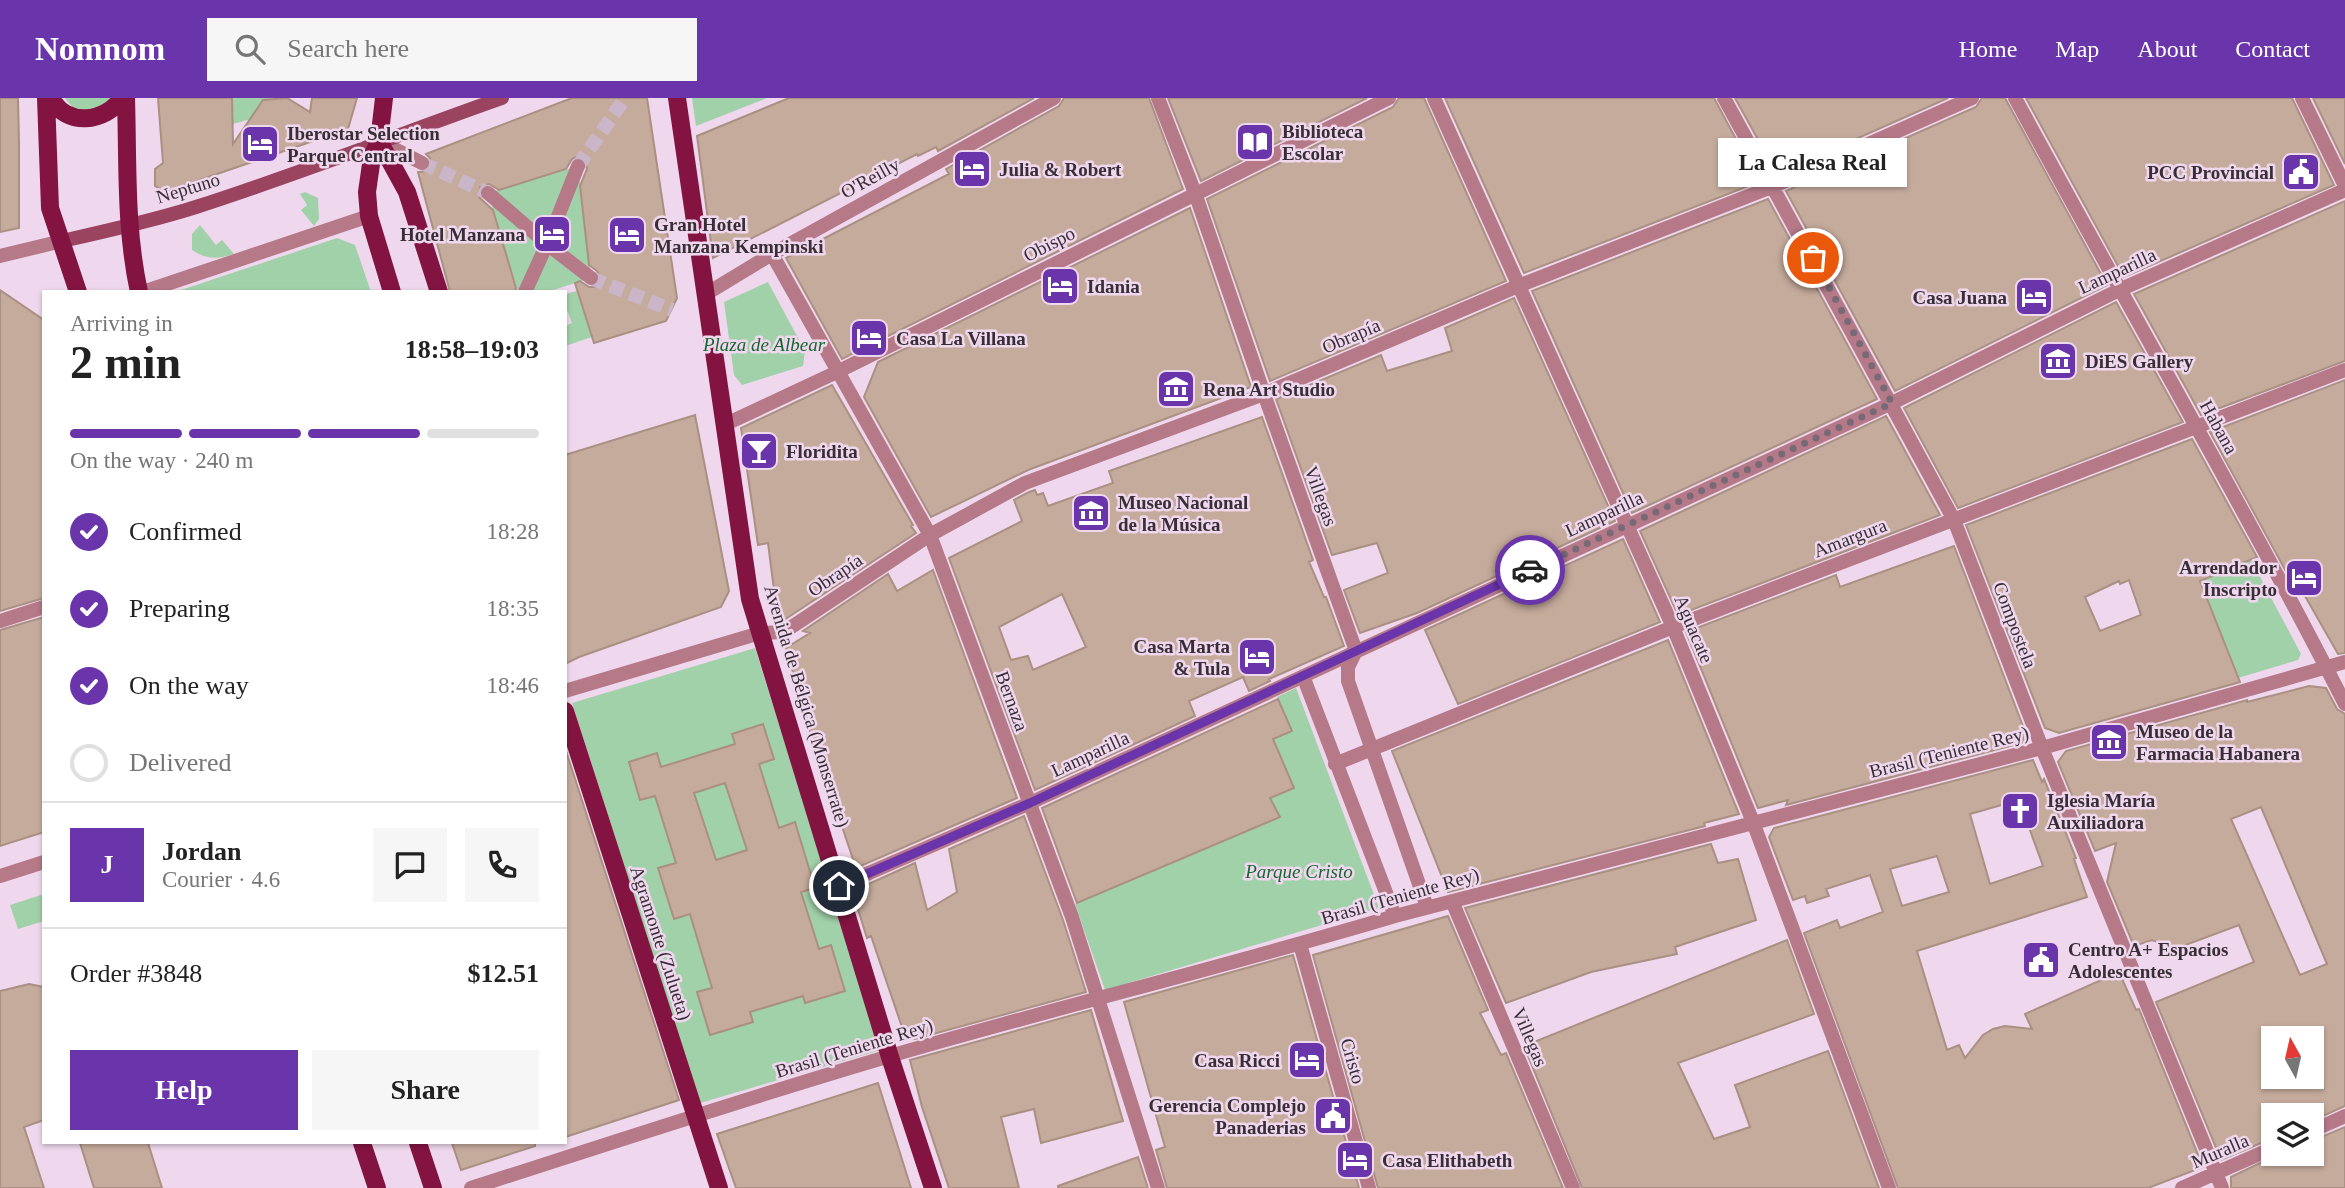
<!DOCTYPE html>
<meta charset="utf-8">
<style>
body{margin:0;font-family:"Times New Roman",serif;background:#f6f6f6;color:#222;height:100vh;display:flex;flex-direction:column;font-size:26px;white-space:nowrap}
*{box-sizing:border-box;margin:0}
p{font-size:23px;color:#767676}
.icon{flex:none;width:38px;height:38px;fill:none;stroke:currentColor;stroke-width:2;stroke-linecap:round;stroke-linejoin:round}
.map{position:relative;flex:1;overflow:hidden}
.side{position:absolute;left:42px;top:192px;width:525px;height:854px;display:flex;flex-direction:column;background:#fff;border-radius:0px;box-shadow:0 2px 5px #0004}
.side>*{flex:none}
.needle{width:46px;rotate:352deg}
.tools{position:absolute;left:2261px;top:928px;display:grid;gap:14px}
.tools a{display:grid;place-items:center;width:63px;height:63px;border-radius:0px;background:#fff;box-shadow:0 2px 5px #0004;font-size:35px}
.pin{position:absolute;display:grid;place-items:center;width:60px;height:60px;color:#fff;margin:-30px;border:4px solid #fff;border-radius:50%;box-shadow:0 2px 7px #0007}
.courier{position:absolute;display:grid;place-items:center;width:70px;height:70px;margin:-35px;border:5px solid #6a34ab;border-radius:50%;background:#fff;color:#222;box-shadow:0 2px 9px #0007}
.bubble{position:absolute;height:49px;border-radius:0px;background:#fff;box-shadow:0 2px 5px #0004;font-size:23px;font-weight:700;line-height:49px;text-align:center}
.headline em{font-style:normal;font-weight:700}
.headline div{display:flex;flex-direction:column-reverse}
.headline{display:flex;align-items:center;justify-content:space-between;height:119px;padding:0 28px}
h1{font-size:46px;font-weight:700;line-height:52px}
.bar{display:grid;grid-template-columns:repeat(4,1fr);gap:10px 7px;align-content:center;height:84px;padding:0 28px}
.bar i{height:9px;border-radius:5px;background:#e0e0e0}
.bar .selected{background:#6a34ab}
.bar p{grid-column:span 4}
.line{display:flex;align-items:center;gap:18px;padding:0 28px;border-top:2px solid #e0e0e0}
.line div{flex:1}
.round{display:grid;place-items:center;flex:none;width:74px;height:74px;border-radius:0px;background:#f6f6f6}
ol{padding:0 28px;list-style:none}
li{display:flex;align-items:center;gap:21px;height:77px}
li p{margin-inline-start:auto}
li .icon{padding:7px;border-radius:50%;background:#6a34ab;color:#fff;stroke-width:4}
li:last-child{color:#767676}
li i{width:38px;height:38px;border:4px solid #e0e0e0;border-radius:50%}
.button{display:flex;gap:14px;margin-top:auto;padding:14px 28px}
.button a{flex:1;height:80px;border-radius:0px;background:#6a34ab;color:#fff;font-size:28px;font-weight:700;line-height:80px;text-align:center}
.button a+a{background:#f6f6f6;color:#222}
header{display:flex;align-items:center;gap:42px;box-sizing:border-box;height:98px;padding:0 35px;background:#6a34ab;color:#fff}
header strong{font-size:33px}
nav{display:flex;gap:38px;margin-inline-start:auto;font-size:24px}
.search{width:490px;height:63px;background:#f6f6f6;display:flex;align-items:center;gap:18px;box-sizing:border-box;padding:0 24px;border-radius:0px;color:#767676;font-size:26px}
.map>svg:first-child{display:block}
.green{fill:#a1d1a9}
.building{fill:#c5ab9c;stroke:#aa9082;stroke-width:2;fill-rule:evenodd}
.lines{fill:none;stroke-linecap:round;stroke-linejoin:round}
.pedestrian-tunnel{stroke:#cab6c8;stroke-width:14;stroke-dasharray:14 7;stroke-linecap:butt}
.pedestrian{stroke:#b57988;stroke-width:14}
.minor{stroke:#b57988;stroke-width:14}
.tertiary{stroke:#b57988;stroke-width:14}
.secondary{stroke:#9a445f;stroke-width:14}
.primary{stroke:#831442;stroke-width:18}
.done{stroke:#776a76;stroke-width:7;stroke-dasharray:0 12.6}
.route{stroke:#6a34ab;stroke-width:9}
.labels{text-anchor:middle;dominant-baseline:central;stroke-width:5;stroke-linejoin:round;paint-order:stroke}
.poi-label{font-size:19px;font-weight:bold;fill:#372e36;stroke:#efd8ed;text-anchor:start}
.street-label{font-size:19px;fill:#372e36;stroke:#efd8ed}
.park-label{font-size:19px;font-style:italic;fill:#176730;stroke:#efd8ed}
</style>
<header>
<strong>Nomnom</strong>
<div class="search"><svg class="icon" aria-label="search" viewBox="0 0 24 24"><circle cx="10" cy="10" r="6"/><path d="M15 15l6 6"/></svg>Search here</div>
<nav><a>Home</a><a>Map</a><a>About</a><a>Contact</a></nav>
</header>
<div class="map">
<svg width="2345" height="1090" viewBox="0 0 2345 1090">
<rect width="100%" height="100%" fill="#efd8ed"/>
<path class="green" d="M65,0H113L93,14L74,11Z
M232,0H274L263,2L261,18L233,26Z
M692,0H767L696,28Z
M578,68L591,180L547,194H518L488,95Z
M305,94L318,100L319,121L314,128L301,112L307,107L300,96Z
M200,127L216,147L222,142L234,156C218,161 207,162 192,152V136Z
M337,140L355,147L371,194H175Z
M768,184L805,253L803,268L742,287L734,277L724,204Z
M577,193L592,239L565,248V228L572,225L567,212L565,213V196Z
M2251,462L2301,556L2298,562L2238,580L2200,483Z
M755,550L881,952L700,1005L572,605Z
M1296,590L1379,810L1105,892L1075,806L1280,719L1270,700L1294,689L1273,641L1292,632L1277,599Z
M44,796V823L18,831L10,807Z"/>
<path class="building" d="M0,0H18L19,44V130L0,134Z
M158,0H232L233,46L263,2L287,0L310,14L312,0H357L348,31L165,94L155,88V71L163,65Z
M572,0H647L677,200L666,223L594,245L575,185L580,183L589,189H594L601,181L597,173L589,167L580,88L587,71L585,62L576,59L572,61L566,71L499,92L489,86L480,89L479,99L493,112L516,190L515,194H450L418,74L427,73L431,69L430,60L426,56Z
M789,0H1034L938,53L936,49L918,58L917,56L713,160L697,38Z
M1064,0H1149L1183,91L842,261L786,160L949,76L946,71L1059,8Z
M1168,0H1367L1201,83Z
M1399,0H1424L1506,183L1270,283L1207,101L1393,9Z
M1445,0H1714L1759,84L1524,175Z
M1735,0H1948L1777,76Z
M1982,0H2005L2107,187L1895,293L1786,93L1976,9Z
M2026,0H2292L2334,87L2124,179Z
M2313,0H2345V66Z
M1768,101L1877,301L1632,415L1532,193Z
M2345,103V263L2201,317L2134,196Z
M1190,110L1251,289L1028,372L931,419L864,299L878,264Z
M0,192L44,222V500L0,513Z
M1514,200L1615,423L1417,515L1360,535L1344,492L1388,475L1377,445L1332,457L1276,301L1381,257L1387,273L1452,253L1445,230Z
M2116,204L2183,324L1958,410L1904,310Z
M2345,282V555L2338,556L2293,477L2289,479L2210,334Z
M832,287L913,427L911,428L916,435L781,524L778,523L768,445L758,447L741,330Z
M695,317L729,493L721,509L579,559L565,566V357Z
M1886,318L1940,417L1678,517L1640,433Z
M1262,319L1313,462L1309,464L1324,499H1326L1344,548L1269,581L1270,583L1249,593L1243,579L1189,603L1195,618L1035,692L949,460L1022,423L1014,402L1029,394L1035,392L1037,397L1043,395L1048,408L1113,385L1109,373ZM1062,496L1086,549L1033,572L1028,558L1011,562L999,529Z
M2192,341L2257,459L2200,483L2240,584L2059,635L2045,630L1966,427ZM2129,482L2141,517L2100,533L2085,499L2119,483L2120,486Z
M1623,441L1660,524L1458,606L1425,532Z
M1954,448L2026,636L2022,637L2025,644L1786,707L1788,702L1758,710L1686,534L1836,477L1840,489Z
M933,472L1017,700L856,770L807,625L786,550L810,535L803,533L888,476L897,493Z
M44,519V734L0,748V532Z
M1668,542L1739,716L1704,725L1705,728L1448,794L1392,653Z
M2309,588L2326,590L2337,611L2345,616V1008L2312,1023V1017H2273V1040L2221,1062L2156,904L2254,864L2239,827L2175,851L2152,842L2134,848L2107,784L2116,745L2095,753L2058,664L2066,653L2247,602V604ZM2261,709L2327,866L2300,877L2231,721ZM2273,940H2312V978H2273Z
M1278,601L1292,633L1273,641L1294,690L1270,700L1280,719L1077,805L1042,710Z
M763,626L774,661L759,666L779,730L795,724L815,790L801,794L819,851L831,847L845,893L805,905L803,898L750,914L753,924L710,937L697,894L712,890L690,816L674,821L658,770L676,765L655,698L640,702L629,664L657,655L661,669L735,646L732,636ZM725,685L747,752L716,762L694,695Z
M566,653L679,1002L565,1039V654Z
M2033,662L2042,684L2044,681L2076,760L2074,761L2087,799L1917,853L1947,952L1959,947L1965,960L1983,937L1993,931L2005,928L2032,931L2025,916L2119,874L2136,912L2139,911L2203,1069L2148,1090H1898L1804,835L1837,822L1840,830L1883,814L1870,777L1826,791L1829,798L1807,805L1805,798L1793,802L1769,739L1774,730ZM2019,702L2043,768L1990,786L1970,716ZM1937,758L1949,794L1902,808L1890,771Z
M1024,718L1063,822L1086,894L915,941L904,935L871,838L867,840L856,805L862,789L915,765L927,812L957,794L949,751Z
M1711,746L1718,765L1738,761L1756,822L1675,849L1677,856L1591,874L1506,905L1465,810Z
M1448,818L1488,912L1480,915L1501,957L1506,955L1563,1090H1378L1313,857Z
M1787,842L1814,916L1678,965L1714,1041L1750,1029L1735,987L1828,953L1879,1090H1582L1524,948Z
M1293,857L1359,1090H1167L1156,1052L1165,1049L1124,904Z
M29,886L44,889V1022L24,1029L44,1090H0V893Z
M1091,912L1123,1023L1041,1045L1034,1011L1001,1019L1019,1090H949L922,1009L910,962Z
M878,985L911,1090H736L717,1036Z
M2345,1029V1090H2231V1079L2281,1055H2312V1043Z
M80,1045H148L162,1090H94Z
M452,1045H535V1048L461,1072Z
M1138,1059L1148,1090H1058V1088Z"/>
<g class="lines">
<path class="pedestrian-tunnel" d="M422,65L488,95
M578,68L625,0
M591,180L672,212"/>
<path class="pedestrian" d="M379,43L422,65
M488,95L547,146L591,180
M525,194L547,146L578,68
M837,274L1389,0
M0,523L44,509"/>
<path class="minor" d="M1158,0L1195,95L1264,296L1356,553L1348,569V583L1427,809
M1434,0L1673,529L1753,724L1889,1090
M1724,0L1954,422L2042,650L2222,1090
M2015,0C2124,202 2240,401 2345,606
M2302,0L2345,88
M772,156L930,437L1072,819L1158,1090
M143,194L369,118
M706,196L772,156L1054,0
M726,326L837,274
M760,535L784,534L930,437L1025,385L1264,296L1518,188L1774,88L1972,0
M1303,578L1395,818
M1335,666L1673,529L2345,272
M839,788L1030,705L1892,305L2119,192L2345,92
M1452,803L1573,1090
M1300,846L1369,1090
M2312,1033L2345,1018
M471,1090C611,1045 750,999 890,958C1058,909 1228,868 1395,818L2042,650L2345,564
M2182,1090L2273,1050"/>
<path class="tertiary" d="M0,158L62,143
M565,593L760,535
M0,778L44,764"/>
<path class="secondary" d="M62,143C107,133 152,123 196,109C299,76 400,36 502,0"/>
<path class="primary" d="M46,0L50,110L78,194
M51,0C66,29 105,25 122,0
M126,0C128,65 125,130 139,194
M384,0L379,43L372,59L367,94L369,118L392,194
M677,0L750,501L890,959L933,1090
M379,43L407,94L439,194
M565,613L719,1090
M362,1045L377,1090
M418,1045L433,1090"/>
</g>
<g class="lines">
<path class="done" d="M1530,472L1892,305L1813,160"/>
<path class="route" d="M839,788L1030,705L1530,472"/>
</g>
<defs>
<symbol id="library-square" viewBox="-11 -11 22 22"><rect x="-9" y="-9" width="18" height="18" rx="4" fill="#6a34ab" stroke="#efd8ed"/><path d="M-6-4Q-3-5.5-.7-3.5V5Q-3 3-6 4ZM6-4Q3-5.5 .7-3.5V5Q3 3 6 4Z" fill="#fff"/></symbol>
<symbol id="hotel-square" viewBox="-11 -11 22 22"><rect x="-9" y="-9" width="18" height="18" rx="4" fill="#6a34ab" stroke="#efd8ed"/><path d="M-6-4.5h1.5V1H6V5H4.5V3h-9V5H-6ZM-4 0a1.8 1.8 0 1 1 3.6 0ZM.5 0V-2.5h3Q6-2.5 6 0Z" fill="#fff"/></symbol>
<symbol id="civic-square" viewBox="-11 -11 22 22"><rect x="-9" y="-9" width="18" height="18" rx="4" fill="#6a34ab" stroke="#efd8ed"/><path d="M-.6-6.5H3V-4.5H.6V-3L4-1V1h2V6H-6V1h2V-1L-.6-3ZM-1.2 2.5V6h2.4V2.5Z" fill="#fff"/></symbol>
<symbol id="museum-square" viewBox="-11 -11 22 22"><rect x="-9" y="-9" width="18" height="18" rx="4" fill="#6a34ab" stroke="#efd8ed"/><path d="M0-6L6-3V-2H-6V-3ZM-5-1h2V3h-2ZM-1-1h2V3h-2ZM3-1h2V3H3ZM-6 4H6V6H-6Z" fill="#fff"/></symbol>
<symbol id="bar-square" viewBox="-11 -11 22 22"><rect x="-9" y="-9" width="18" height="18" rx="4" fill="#6a34ab" stroke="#efd8ed"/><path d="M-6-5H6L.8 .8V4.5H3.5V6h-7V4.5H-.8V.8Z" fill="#fff"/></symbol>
<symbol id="church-square" viewBox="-11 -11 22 22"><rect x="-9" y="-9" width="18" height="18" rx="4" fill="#6a34ab" stroke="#efd8ed"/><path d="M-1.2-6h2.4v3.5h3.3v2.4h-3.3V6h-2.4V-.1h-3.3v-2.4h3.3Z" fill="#fff"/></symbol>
</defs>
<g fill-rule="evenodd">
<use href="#library-square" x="1233" y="22" width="44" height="44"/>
<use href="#hotel-square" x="238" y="24" width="44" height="44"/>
<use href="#hotel-square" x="950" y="49" width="44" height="44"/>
<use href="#civic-square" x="2279" y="52" width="44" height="44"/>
<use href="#hotel-square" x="530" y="114" width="44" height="44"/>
<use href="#hotel-square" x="605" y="115" width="44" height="44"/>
<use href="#hotel-square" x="1038" y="166" width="44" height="44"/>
<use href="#hotel-square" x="2012" y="177" width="44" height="44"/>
<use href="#hotel-square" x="847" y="218" width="44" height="44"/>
<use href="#museum-square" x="2036" y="241" width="44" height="44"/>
<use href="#museum-square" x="1154" y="269" width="44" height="44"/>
<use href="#bar-square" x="737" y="331" width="44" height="44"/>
<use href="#museum-square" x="1069" y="393" width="44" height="44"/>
<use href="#hotel-square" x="2282" y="458" width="44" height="44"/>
<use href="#hotel-square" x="1235" y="537" width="44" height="44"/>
<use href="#museum-square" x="2087" y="622" width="44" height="44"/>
<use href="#church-square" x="1998" y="691" width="44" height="44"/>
<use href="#civic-square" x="2019" y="840" width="44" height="44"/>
<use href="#hotel-square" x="1285" y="940" width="44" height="44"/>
<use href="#civic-square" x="1311" y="996" width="44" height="44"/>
<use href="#hotel-square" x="1333" y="1040" width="44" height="44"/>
</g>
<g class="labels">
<g class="poi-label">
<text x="1282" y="33">Biblioteca<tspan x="1282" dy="22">Escolar</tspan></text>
<text x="287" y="35">Iberostar Selection<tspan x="287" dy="22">Parque Central</tspan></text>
<text x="999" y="71">Julia &amp; Robert</text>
<text x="2274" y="74" text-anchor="end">PCC Provincial</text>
<text x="654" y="126">Gran Hotel<tspan x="654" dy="22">Manzana Kempinski</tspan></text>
<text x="525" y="136" text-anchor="end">Hotel Manzana</text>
<text x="1087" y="188">Idania</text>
<text x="2007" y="199" text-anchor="end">Casa Juana</text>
<text x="896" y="240">Casa La Villana</text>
<text x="2085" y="263">DiES Gallery</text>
<text x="1203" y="291">Rena Art Studio</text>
<text x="786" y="353">Floridita</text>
<text x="1118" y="404">Museo Nacional<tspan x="1118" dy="22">de la Música</tspan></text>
<text x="2277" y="469" text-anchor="end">Arrendador<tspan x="2277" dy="22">Inscripto</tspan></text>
<text x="1230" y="548" text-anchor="end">Casa Marta<tspan x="1230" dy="22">&amp; Tula</tspan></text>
<text x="2136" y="633">Museo de la<tspan x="2136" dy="22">Farmacia Habanera</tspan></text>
<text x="2047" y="702">Iglesia María<tspan x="2047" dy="22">Auxiliadora</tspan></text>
<text x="2068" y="851">Centro A+ Espacios<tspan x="2068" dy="22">Adolescentes</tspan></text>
<text x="1280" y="962" text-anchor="end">Casa Ricci</text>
<text x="1306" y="1007" text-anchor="end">Gerencia Complejo<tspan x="1306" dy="22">Panaderias</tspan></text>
<text x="1382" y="1062">Casa Elithabeth</text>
</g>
<g class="street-label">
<text transform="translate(870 80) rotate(-29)">O'Reilly</text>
<text transform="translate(188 90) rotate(-17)">Neptuno</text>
<text transform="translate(1049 146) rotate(-27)">Obispo</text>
<text transform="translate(2117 173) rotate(-25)">Lamparilla</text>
<text transform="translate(1351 238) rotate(-23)">Obrapía</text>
<text transform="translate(2219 329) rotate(61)">Habana</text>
<text transform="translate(1321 398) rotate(70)">Villegas</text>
<text transform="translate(1604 416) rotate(-25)">Lamparilla</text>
<text transform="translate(1850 440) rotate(-21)">Amargura</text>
<text transform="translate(835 477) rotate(-34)">Obrapía</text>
<text transform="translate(2015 527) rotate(69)">Compostela</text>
<text transform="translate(1694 531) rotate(67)">Aguacate</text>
<text transform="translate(1012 603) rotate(70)">Bernaza</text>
<text transform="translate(807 608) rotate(73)">Avenida de Bélgica (Monserrate)</text>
<text transform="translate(1949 654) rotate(-14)">Brasil (Teniente Rey)</text>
<text transform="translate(1090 656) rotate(-25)">Lamparilla</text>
<text transform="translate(1400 798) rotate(-16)">Brasil (Teniente Rey)</text>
<text transform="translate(661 845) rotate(72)">Agramonte (Zulueta)</text>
<text transform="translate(1530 939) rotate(67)">Villegas</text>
<text transform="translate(854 950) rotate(-17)">Brasil (Teniente Rey)</text>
<text transform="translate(1353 963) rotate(74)">Cristo</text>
<text transform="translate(2220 1053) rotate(-23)">Muralla</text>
</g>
<g class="park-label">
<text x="764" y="246">Plaza de Albear</text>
<text x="1299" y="773">Parque Cristo</text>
</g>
</g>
</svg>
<div class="tools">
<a><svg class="needle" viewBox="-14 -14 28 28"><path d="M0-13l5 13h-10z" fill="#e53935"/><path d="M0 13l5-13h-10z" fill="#767676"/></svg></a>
<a><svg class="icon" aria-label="layers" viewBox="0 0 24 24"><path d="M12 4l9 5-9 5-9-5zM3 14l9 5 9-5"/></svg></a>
</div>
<div class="pin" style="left:1813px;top:160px;background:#ea580c"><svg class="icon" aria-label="bag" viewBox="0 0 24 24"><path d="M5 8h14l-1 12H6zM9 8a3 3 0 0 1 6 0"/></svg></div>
<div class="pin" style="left:839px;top:788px;background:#1f2937"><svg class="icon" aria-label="home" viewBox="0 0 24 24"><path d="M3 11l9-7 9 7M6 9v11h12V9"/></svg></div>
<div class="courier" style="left:1530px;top:472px"><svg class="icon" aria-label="car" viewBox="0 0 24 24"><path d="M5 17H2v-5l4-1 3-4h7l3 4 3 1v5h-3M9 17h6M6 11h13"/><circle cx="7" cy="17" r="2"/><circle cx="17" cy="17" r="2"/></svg></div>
<div class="bubble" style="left:1718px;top:40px;width:189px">La Calesa Real</div>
<section class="side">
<div class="headline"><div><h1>2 min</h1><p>Arriving in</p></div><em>18:58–19:03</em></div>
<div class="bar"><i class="selected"></i><i class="selected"></i><i class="selected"></i><i></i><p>On the way · 240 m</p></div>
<ol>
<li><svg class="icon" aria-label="check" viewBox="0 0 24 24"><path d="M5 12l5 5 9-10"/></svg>Confirmed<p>18:28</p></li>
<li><svg class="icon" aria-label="check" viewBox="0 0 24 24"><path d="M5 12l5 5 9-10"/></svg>Preparing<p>18:35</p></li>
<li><svg class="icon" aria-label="check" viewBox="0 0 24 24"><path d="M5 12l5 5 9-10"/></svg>On the way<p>18:46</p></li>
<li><i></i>Delivered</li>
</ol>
<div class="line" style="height:126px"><b class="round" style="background:#6a34ab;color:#fff">J</b><div><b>Jordan</b><p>Courier · 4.6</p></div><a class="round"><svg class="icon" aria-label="chat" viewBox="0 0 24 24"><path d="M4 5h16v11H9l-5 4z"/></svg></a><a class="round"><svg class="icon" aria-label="phone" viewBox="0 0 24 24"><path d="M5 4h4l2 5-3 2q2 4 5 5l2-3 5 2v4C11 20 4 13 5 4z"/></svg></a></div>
<div class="line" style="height:91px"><div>Order #3848</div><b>$12.51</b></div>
<div class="button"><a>Help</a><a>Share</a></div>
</section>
</div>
